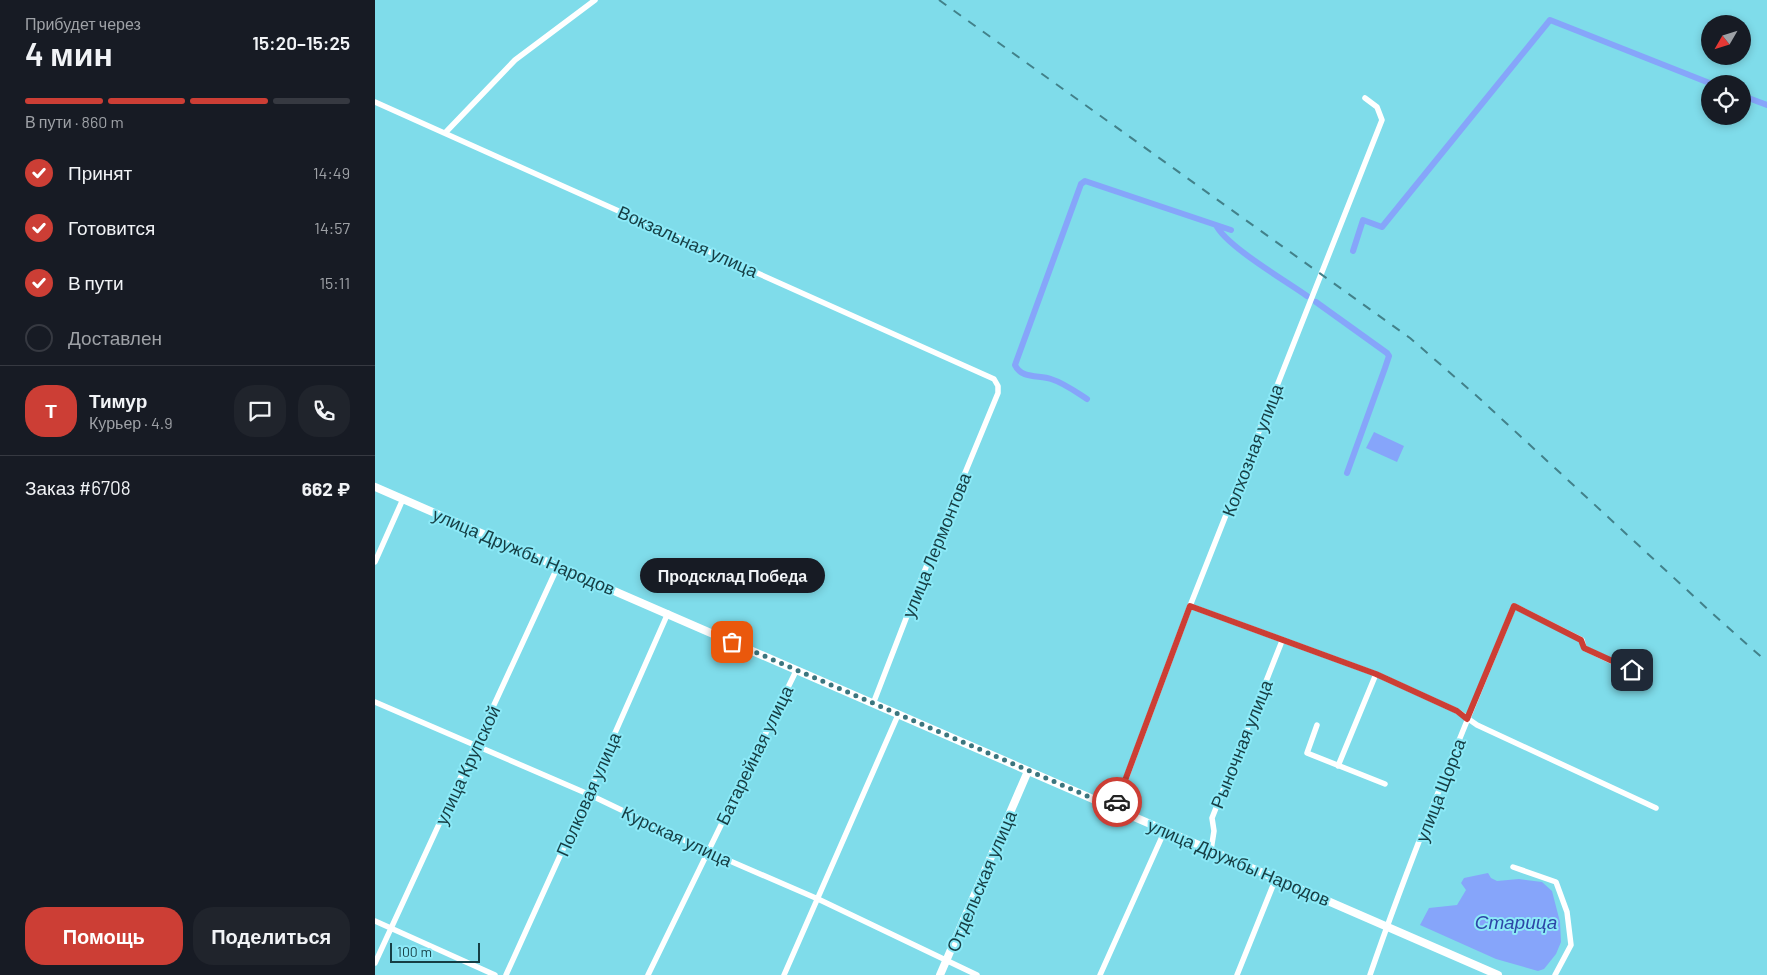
<!DOCTYPE html>
<html lang="ru">
<meta charset="utf-8">
<style>
body{margin:0;font-family:Barlow,sans-serif;background:#20242c;color:#f1f3f6;height:100vh;display:flex;flex-direction:column;font-size:19px;white-space:nowrap}
*{box-sizing:border-box;margin:0}
p{font-size:16px;color:#9ea1a6}
.icon{flex:none;width:28px;height:28px;fill:none;stroke:currentColor;stroke-width:2;stroke-linecap:round;stroke-linejoin:round}
.map{position:relative;flex:1;overflow:hidden}
.drawer{display:flex;flex-direction:column;background:#171b24;width:375px}
.drawer>*{flex:none}
.needle{width:32px;rotate:231deg}
.controls{position:absolute;left:1326px;top:15px;display:grid;gap:10px}
.controls a{display:grid;place-items:center;width:50px;height:50px;border-radius:50%;background:#171b24;box-shadow:0 2px 8px #0003;font-size:25px}
.scale{position:absolute;left:15px;bottom:12px;width:90px;box-sizing:border-box;padding-left:5px;border:2px solid #163e44;border-top:0;font-size:14px;line-height:18px;white-space:nowrap;color:#163e44;-webkit-text-stroke:4px #8ce9f7;paint-order:stroke}
.pin{position:absolute;display:grid;place-items:center;width:42px;height:42px;color:#fff;margin:-21px;border-radius:10px;box-shadow:0 2px 8px #0006}
.courier{position:absolute;display:grid;place-items:center;width:50px;height:50px;margin:-25px;border:4px solid #cc3e35;border-radius:50%;background:#fff;color:#222;box-shadow:0 1px 6px #0007}
.bubble{position:absolute;height:35px;border-radius:18px;background:#171b24;box-shadow:0 2px 8px #0003;font-size:16px;font-weight:600;line-height:35px;text-align:center}
.head em{font-style:normal;font-weight:600}
.head div{display:flex;flex-direction:column-reverse}
.head{display:flex;align-items:center;justify-content:space-between;height:85px;padding:0 25px}
h1{font-size:32px;font-weight:600;line-height:38px}
.bar{display:grid;grid-template-columns:repeat(4,1fr);gap:8px 5px;align-content:center;height:60px;padding:0 25px}
.bar i{height:6px;border-radius:4px;background:#363941}
.bar .current{background:#cc3e35}
.bar p{grid-column:span 4}
.line{display:flex;align-items:center;gap:12px;padding:0 25px;border-top:1px solid #363941}
.line div{flex:1}
.round{display:grid;place-items:center;flex:none;width:52px;height:52px;border-radius:20px;background:#20242c}
ol{padding:0 25px;list-style:none}
li{display:flex;align-items:center;gap:15px;height:55px}
li p{margin-inline-start:auto}
li .icon{padding:5px;border-radius:50%;background:#cc3e35;color:#fff;stroke-width:4}
li:last-child{color:#9ea1a6}
li i{width:28px;height:28px;border:2px solid #363941;border-radius:50%}
.action{display:flex;gap:10px;margin-top:auto;padding:10px 25px}
.action a{flex:1;height:58px;border-radius:20px;background:#cc3e35;color:#fff;font-size:20px;font-weight:600;line-height:58px;text-align:center}
.action a+a{background:#20242c;color:#f1f3f6}
main{display:flex;flex:1;min-height:0}
.map>svg:first-child{display:block}
.water{fill:#86a5fa}
.lines{fill:none;stroke-linecap:round;stroke-linejoin:round}
.canal{stroke:#86a5fa;stroke-width:6}
.street{stroke:#fff;stroke-width:5.5}
.secondary{stroke:#fff;stroke-width:8}
.rail{stroke:#42818a;stroke-width:2;stroke-dasharray:9 9;stroke-linecap:butt}
.done{stroke:#3b757e;stroke-width:5;stroke-dasharray:0 9}
.route{stroke:#cc3e35;stroke-width:6}
.labels{text-anchor:middle;dominant-baseline:central;stroke-width:4;stroke-linejoin:round;paint-order:stroke}
.street-label{font-size:18px;fill:#163e44;stroke:#8ce9f7}
.water-label{font-size:19px;font-style:italic;fill:#2d46a7;stroke:#8ce9f7}
</style>
<main>
<section class="drawer">
<div class="head"><div><h1>4 мин</h1><p>Прибудет через</p></div><em>15:20–15:25</em></div>
<div class="bar"><i class="current"></i><i class="current"></i><i class="current"></i><i></i><p>В пути · 860 m</p></div>
<ol>
<li><svg class="icon" aria-label="check" viewBox="0 0 24 24"><path d="M5 12l5 5 9-10"/></svg>Принят<p>14:49</p></li>
<li><svg class="icon" aria-label="check" viewBox="0 0 24 24"><path d="M5 12l5 5 9-10"/></svg>Готовится<p>14:57</p></li>
<li><svg class="icon" aria-label="check" viewBox="0 0 24 24"><path d="M5 12l5 5 9-10"/></svg>В пути<p>15:11</p></li>
<li><i></i>Доставлен</li>
</ol>
<div class="line" style="height:90px"><b class="round" style="background:#cc3e35;color:#fff">Т</b><div><b>Тимур</b><p>Курьер · 4.9</p></div><a class="round"><svg class="icon" aria-label="chat" viewBox="0 0 24 24"><path d="M4 5h16v11H9l-5 4z"/></svg></a><a class="round"><svg class="icon" aria-label="phone" viewBox="0 0 24 24"><path d="M5 4h4l2 5-3 2q2 4 5 5l2-3 5 2v4C11 20 4 13 5 4z"/></svg></a></div>
<div class="line" style="height:65px"><div>Заказ #6708</div><b>662 ₽</b></div>
<div class="action"><a>Помощь</a><a>Поделиться</a></div>
</section>
<div class="map">
<svg width="1392" height="975" viewBox="0 0 1392 975">
<rect width="100%" height="100%" fill="#7fdcea"/>
<path class="water" d="M999,432L1029,446L1022,462L991,448Z
M1113,873L1116,878L1122,881L1144,879L1167,882L1177,891L1185,922L1186,942L1181,954L1169,969L1163,971L1121,959L1045,925L1054,908L1082,905L1091,890L1086,883L1089,878Z"/>
<g class="lines">
<path class="canal" d="M1368,96L1392,105
M841,225C851,246 911,281 932,296
M978,251L988,220L1007,227L1175,20L1337,84
M941,302L1012,353L1014,356L1010,368L972,473
M712,399C701,392 689,383 676,379C664,375 646,379 640,365L706,184L710,181L856,230"/>
<path class="street" d="M0,102L619,379L623,386V393L547,577L498,704
M70,133L140,60L220,0
M0,562L28,499
M815,606L1001,674L1082,711L1102,725L1281,808
M0,702L213,794L332,851L443,899L602,975
M942,725L932,753L1010,784
M963,766L1001,674
M740,808L815,606L1007,120L1002,107L990,98
M836,850L839,831L837,818L907,641
M1138,867L1181,882L1192,912L1196,945L1180,975
M0,921L120,975
M0,963L183,566
M131,975L213,794L293,613
M273,975L421,671
M409,975L523,715
M725,975L790,830
M862,975L901,878
M995,975C1038,850 1089,728 1139,606L1207,640L1209,648L1257,671"/>
<path class="secondary" d="M0,487L1123,975
M565,975L653,771"/>
<path class="rail" d="M564,0L1035,338L1104,398L1338,614L1392,662"/>
</g>
<g class="lines">
<path class="done" d="M357,642L740,808L742,802"/>
<path class="route" d="M742,802L815,606L1001,674L1082,711L1092,719L1139,606L1206,640L1209,648L1257,670"/>
</g>
<g class="labels">
<g class="street-label">
<text transform="translate(313 241) rotate(24)">Вокзальная улица</text>
<text transform="translate(877 450) rotate(-69)">Колхозная улица</text>
<text transform="translate(561 545) rotate(-68)">улица Лермонтова</text>
<text transform="translate(149 551) rotate(23)">улица Дружбы Народов</text>
<text transform="translate(866 744) rotate(-68)">Рыночная улица</text>
<text transform="translate(379 755) rotate(-64)">Батарейная улица</text>
<text transform="translate(92 765) rotate(-65)">улица Крупской</text>
<text transform="translate(1065 790) rotate(-69)">улица Щорса</text>
<text transform="translate(213 794) rotate(-66)">Полковая улица</text>
<text transform="translate(302 836) rotate(25)">Курская улица</text>
<text transform="translate(864 862) rotate(23)">улица Дружбы Народов</text>
<text transform="translate(606 881) rotate(-67)">Отдельская улица</text>
</g>
<g class="water-label">
<text x="1141" y="921">Старица</text>
</g>
</g>
</svg>
<div class="controls">
<a><svg class="needle" viewBox="-14 -14 28 28"><path d="M0-13l5 13h-10z" fill="#e53935"/><path d="M0 13l5-13h-10z" fill="#9ea1a6"/></svg></a>
<a><svg class="icon" aria-label="locate" viewBox="0 0 24 24"><circle cx="12" cy="12" r="6"/><path d="M12 2v4M12 18v4M2 12h4M18 12h4"/></svg></a>
</div>
<div class="scale">100 m</div>
<div class="pin" style="left:357px;top:642px;background:#ea580c"><svg class="icon" aria-label="bag" viewBox="0 0 24 24"><path d="M5 8h14l-1 12H6zM9 8a3 3 0 0 1 6 0"/></svg></div>
<div class="pin" style="left:1257px;top:670px;background:#1f2937"><svg class="icon" aria-label="home" viewBox="0 0 24 24"><path d="M3 11l9-7 9 7M6 9v11h12V9"/></svg></div>
<div class="courier" style="left:742px;top:802px"><svg class="icon" aria-label="car" viewBox="0 0 24 24"><path d="M5 17H2v-5l4-1 3-4h7l3 4 3 1v5h-3M9 17h6M6 11h13"/><circle cx="7" cy="17" r="2"/><circle cx="17" cy="17" r="2"/></svg></div>
<div class="bubble" style="left:265px;top:558px;width:185px">Продсклад Победа</div>
</div>
</main>
